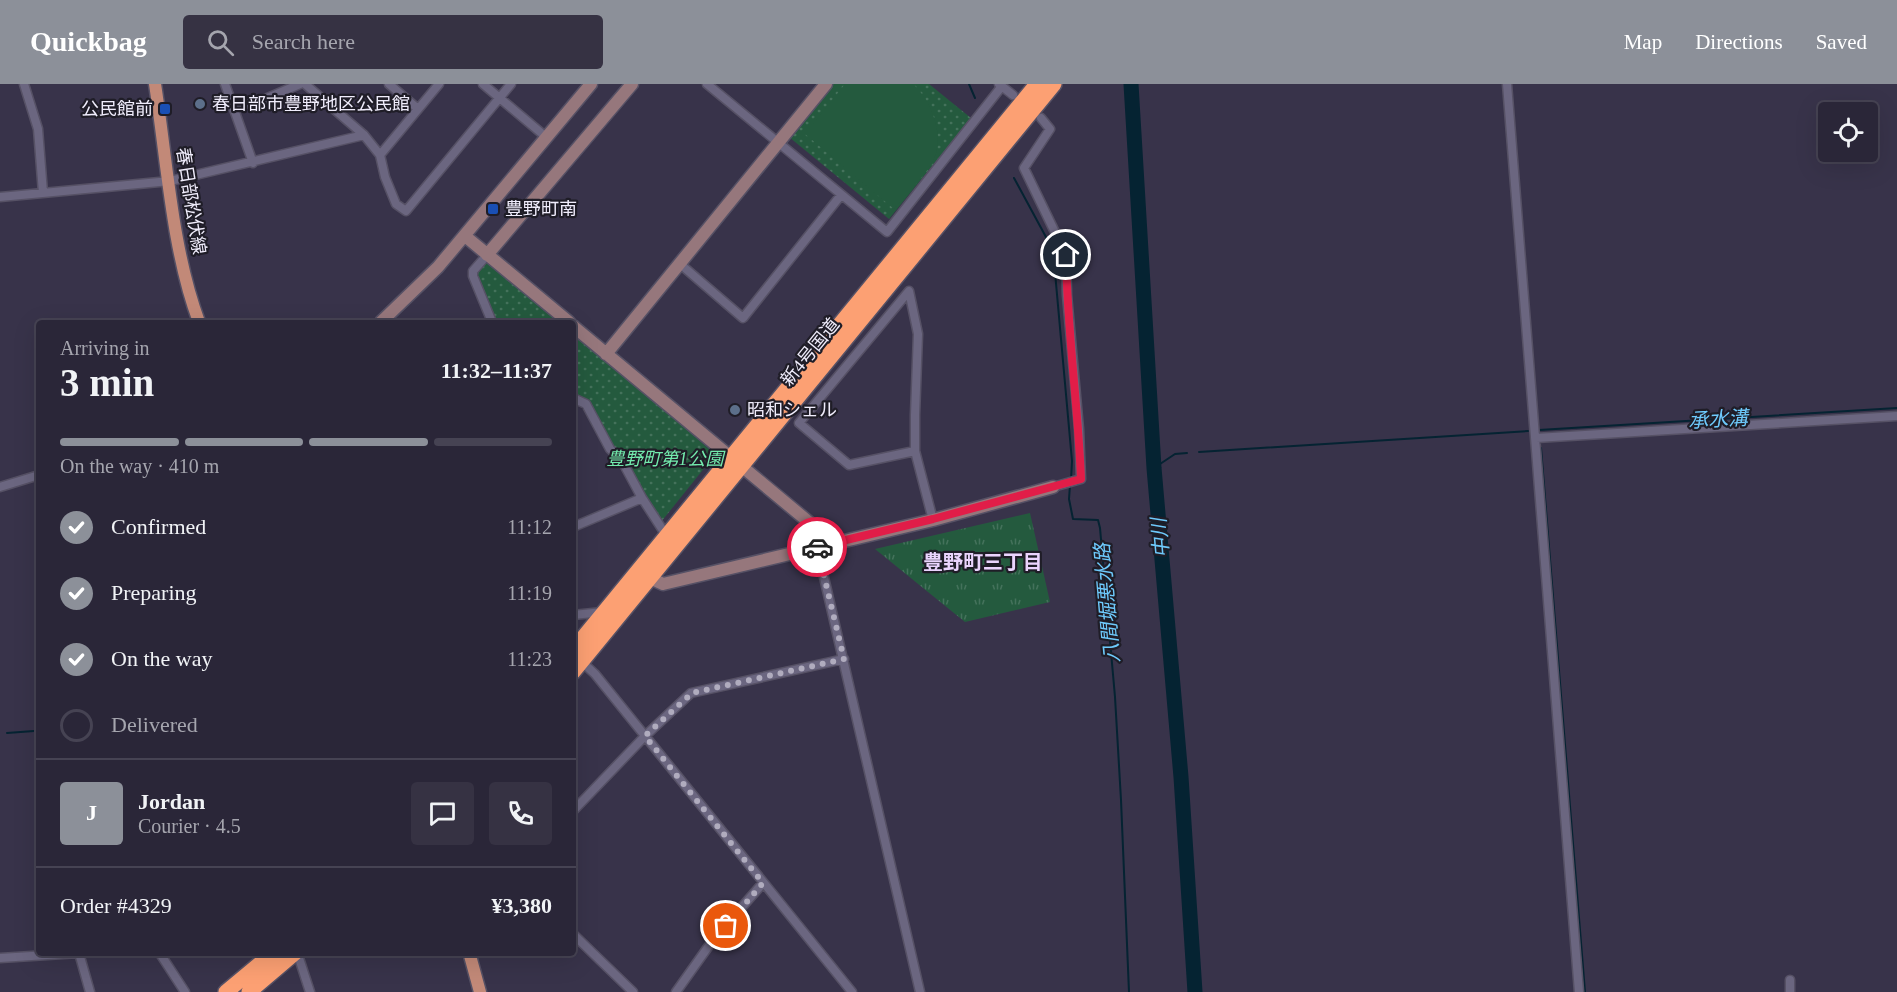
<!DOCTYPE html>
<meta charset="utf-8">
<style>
body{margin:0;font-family:"Times New Roman","Noto Sans JP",serif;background:#363243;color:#f1f3f6;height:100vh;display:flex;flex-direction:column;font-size:22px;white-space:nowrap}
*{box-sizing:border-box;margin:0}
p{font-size:20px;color:#a5a5ae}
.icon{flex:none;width:33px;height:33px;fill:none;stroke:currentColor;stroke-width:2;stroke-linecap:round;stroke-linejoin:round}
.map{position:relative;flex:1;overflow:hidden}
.drawer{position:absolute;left:36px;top:236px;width:540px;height:636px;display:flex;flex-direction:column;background:#2a2638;border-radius:6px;box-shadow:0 6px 24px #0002,0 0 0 2px #464353}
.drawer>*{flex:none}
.buttons{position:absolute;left:1818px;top:18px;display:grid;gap:12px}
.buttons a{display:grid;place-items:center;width:60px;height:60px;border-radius:6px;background:#2a2638;box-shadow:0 6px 24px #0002,0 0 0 2px #464353;font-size:30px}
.pin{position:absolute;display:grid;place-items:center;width:51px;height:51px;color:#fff;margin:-26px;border:3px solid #fff;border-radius:50%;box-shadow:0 2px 6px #0007}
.courier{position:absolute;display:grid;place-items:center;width:60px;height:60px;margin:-30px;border:4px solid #e11d48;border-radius:50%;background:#fff;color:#222;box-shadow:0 2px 8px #0007}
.headline em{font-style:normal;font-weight:600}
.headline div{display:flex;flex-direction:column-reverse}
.headline{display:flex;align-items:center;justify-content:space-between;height:102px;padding:0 24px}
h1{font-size:39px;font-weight:600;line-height:45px}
.bar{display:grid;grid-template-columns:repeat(4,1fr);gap:9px 6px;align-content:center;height:72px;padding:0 24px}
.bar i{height:8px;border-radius:4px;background:#464353}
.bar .selected{background:#8c9099}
.bar p{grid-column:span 4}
.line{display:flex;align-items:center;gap:15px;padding:0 24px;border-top:2px solid #464353}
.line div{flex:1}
.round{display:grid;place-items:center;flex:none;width:63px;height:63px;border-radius:6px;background:#363243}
ol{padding:0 24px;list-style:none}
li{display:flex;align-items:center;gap:18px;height:66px}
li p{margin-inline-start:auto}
li .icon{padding:6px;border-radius:50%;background:#8c9099;color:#fff;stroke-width:4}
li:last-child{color:#a5a5ae}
li i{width:33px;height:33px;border:3px solid #464353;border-radius:50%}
header{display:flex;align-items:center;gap:36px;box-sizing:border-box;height:84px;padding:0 30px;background:#8c9099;color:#fff}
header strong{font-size:28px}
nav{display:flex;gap:33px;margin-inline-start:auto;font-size:21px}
.search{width:420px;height:54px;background:#363243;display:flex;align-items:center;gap:15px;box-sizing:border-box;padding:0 21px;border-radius:6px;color:#a5a5ae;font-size:22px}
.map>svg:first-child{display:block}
.grass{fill:url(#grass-tufts)}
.park{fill:url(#park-dots)}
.garden{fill:#245a3e}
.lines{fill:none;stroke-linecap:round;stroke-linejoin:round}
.stream{stroke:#052332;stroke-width:2}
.river{stroke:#052332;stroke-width:15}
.street-casing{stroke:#565165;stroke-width:11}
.secondary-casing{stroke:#565165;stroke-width:15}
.primary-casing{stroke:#565165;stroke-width:15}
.highway-casing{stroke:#565165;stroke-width:18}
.street{stroke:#6b6680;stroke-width:8}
.secondary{stroke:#96777c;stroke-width:12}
.primary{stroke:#c28978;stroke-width:12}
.highway{stroke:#fca073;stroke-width:15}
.done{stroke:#b0acbe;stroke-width:6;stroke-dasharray:0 10.8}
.route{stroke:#e11d48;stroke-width:8}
.service-dot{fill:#5c6f8a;stroke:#1f1d27;stroke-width:2}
.transit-dot{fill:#1a4fb4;stroke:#1f1d27;stroke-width:2}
.labels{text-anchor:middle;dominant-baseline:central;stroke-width:4.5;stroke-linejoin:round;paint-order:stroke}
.poi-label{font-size:18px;fill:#f0edfc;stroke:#1f1d27;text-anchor:start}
.street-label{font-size:18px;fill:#f0edfc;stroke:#1f1d27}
.park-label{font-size:18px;font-style:italic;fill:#73ebad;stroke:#1f1d27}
.water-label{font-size:20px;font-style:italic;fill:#6ecafc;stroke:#1f1d27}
.neighbourhood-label{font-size:20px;font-weight:bold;fill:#ead4fd;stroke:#1f1d27}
</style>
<header>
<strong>Quickbag</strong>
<div class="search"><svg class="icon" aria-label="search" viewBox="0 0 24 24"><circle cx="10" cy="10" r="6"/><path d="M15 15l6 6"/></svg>Search here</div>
<nav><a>Map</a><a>Directions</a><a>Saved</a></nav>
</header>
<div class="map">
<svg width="1897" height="908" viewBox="0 0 1897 908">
<defs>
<pattern id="grass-tufts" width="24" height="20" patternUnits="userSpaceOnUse" patternTransform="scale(1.5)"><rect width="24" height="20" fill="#245a3e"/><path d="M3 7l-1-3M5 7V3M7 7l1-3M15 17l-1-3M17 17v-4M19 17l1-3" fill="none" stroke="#44725b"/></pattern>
<pattern id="park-dots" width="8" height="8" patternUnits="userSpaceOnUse" patternTransform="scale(1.5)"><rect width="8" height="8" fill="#245a3e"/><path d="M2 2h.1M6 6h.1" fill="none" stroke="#44725b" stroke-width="1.8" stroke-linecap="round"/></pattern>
</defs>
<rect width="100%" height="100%" fill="#38334a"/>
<path class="grass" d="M1030,429L1050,518L965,538L875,465Z"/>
<path class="park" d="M833,0H929L971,34L889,135L789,53Z
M486,176L561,238H497L477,190V185Z
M573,249L648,311L709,365L710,377L661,438L622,370L612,362L589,316L573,309Z"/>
<path class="garden" d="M845,0H913C931,16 946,53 933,77C925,92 905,112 894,125L805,50Z"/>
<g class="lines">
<path class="stream" d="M969,0L975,14
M1014,94L1053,166L1072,377L1071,396
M1539,346L1897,324
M1541,364L1585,908
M1199,368L1528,347
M1154,384L1175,370L1187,369
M1070,401L1069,415L1073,435L1098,436L1100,444L1115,613L1121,716L1129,908
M7,649L34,647"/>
<path class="river" d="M1131,0L1154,384L1181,693L1195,908"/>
<defs>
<path id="street" d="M24,0L38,45L43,109
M225,0L253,79
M305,0L364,51L380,71L385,93L396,120L406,127L511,0
M389,0L418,25
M483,0L546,53
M707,0L887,148L1002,2
M999,0L1013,11
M1507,0L1579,908
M233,23L265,15L300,0
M1041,34L1050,45L1024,84L1066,171L1067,211L1079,345L1081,395L1053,403
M380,71L439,0
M0,113L170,97L364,51
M487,171L473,187V192L492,238
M679,179L743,234L841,111
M909,207L918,250L915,331V367L849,381L799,339Z
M573,314L586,320L610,365L621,375L642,414L666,451
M1536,354L1897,332
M915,367L933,436
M0,403L39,391
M573,443L642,414
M817,463L920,908
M573,531L603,528
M582,578L595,590L852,908
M573,727L645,652L691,609L844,575
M573,850L633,908
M159,868L185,908
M297,868L310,908
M0,874L79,869L90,908
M1790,896V908
M676,908L713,856L763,799"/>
<path id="secondary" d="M465,152L569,238
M487,171L632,0
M381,238L438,183L591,0
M573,242L834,459
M606,270L826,0
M650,494L663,500L933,436L1053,403"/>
<path id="primary" d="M155,0C167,77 172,166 199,238
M469,868L480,908"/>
<path id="highway" d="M573,566L1037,0
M573,588L1054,0
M226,908L274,868
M249,908L296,868"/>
</defs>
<use href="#street" class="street-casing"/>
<use href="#secondary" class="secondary-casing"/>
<use href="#primary" class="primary-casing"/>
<use href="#highway" class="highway-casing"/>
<use href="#street" class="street"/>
<use href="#secondary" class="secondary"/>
<use href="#primary" class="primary"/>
<use href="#highway" class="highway"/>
</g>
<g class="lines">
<path class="done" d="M726,842L763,799L645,652L692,609L844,575L817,463"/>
<path class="route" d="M817,463L933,435L1081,395C1078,320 1067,246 1066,171"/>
</g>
<g class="service-dot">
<circle cx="200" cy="20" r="6"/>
<circle cx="735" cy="326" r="6"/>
</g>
<g class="transit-dot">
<rect x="159" y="19" width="12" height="12" rx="3"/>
<rect x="487" y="119" width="12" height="12" rx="3"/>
</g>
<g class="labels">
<g class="poi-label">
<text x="212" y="20">春日部市豊野地区公民館</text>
<text x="153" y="25" text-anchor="end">公民館前</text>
<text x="505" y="125">豊野町南</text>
<text x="747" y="326">昭和シェル</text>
</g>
<g class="street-label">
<text transform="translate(191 117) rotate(81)">春日部松伏線</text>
<text transform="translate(810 268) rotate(-51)">新4号国道</text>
</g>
<g class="park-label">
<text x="665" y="375">豊野町第1公園</text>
</g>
<g class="water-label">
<text transform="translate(1718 335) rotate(-3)">承水溝</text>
<text transform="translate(1160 454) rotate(-95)">中川</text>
<text transform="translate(1107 519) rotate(-95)">八間堀悪水路</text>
</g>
<g class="neighbourhood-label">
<text x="983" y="478">豊野町三丁目</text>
</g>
</g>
</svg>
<div class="buttons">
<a><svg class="icon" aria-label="locate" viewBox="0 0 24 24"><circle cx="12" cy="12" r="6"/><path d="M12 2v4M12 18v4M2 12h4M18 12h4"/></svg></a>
</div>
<div class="pin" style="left:726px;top:842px;background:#ea580c"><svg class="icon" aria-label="bag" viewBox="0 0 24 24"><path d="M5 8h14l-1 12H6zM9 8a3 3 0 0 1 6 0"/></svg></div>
<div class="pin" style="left:1066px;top:171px;background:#1f2937"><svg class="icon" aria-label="home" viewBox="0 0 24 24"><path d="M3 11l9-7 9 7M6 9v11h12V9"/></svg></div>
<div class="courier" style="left:817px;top:463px"><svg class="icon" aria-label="car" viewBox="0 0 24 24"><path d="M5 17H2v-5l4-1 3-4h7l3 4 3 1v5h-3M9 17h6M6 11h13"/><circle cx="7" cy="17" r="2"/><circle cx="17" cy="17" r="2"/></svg></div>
<section class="drawer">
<div class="headline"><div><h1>3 min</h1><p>Arriving in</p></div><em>11:32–11:37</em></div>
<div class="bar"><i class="selected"></i><i class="selected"></i><i class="selected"></i><i></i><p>On the way · 410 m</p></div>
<ol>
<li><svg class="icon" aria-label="check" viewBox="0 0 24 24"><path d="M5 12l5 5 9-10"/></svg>Confirmed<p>11:12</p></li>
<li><svg class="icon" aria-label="check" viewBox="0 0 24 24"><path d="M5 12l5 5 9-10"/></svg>Preparing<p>11:19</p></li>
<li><svg class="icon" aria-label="check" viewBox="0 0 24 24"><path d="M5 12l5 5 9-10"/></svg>On the way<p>11:23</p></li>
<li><i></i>Delivered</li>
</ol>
<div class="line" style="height:108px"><b class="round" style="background:#8c9099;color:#fff">J</b><div><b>Jordan</b><p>Courier · 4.5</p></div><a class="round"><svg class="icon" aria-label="chat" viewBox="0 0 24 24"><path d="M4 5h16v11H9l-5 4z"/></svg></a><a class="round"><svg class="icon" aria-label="phone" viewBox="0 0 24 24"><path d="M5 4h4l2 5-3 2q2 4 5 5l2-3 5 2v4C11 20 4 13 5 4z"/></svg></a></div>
<div class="line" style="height:78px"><div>Order #4329</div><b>¥3,380</b></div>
</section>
</div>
